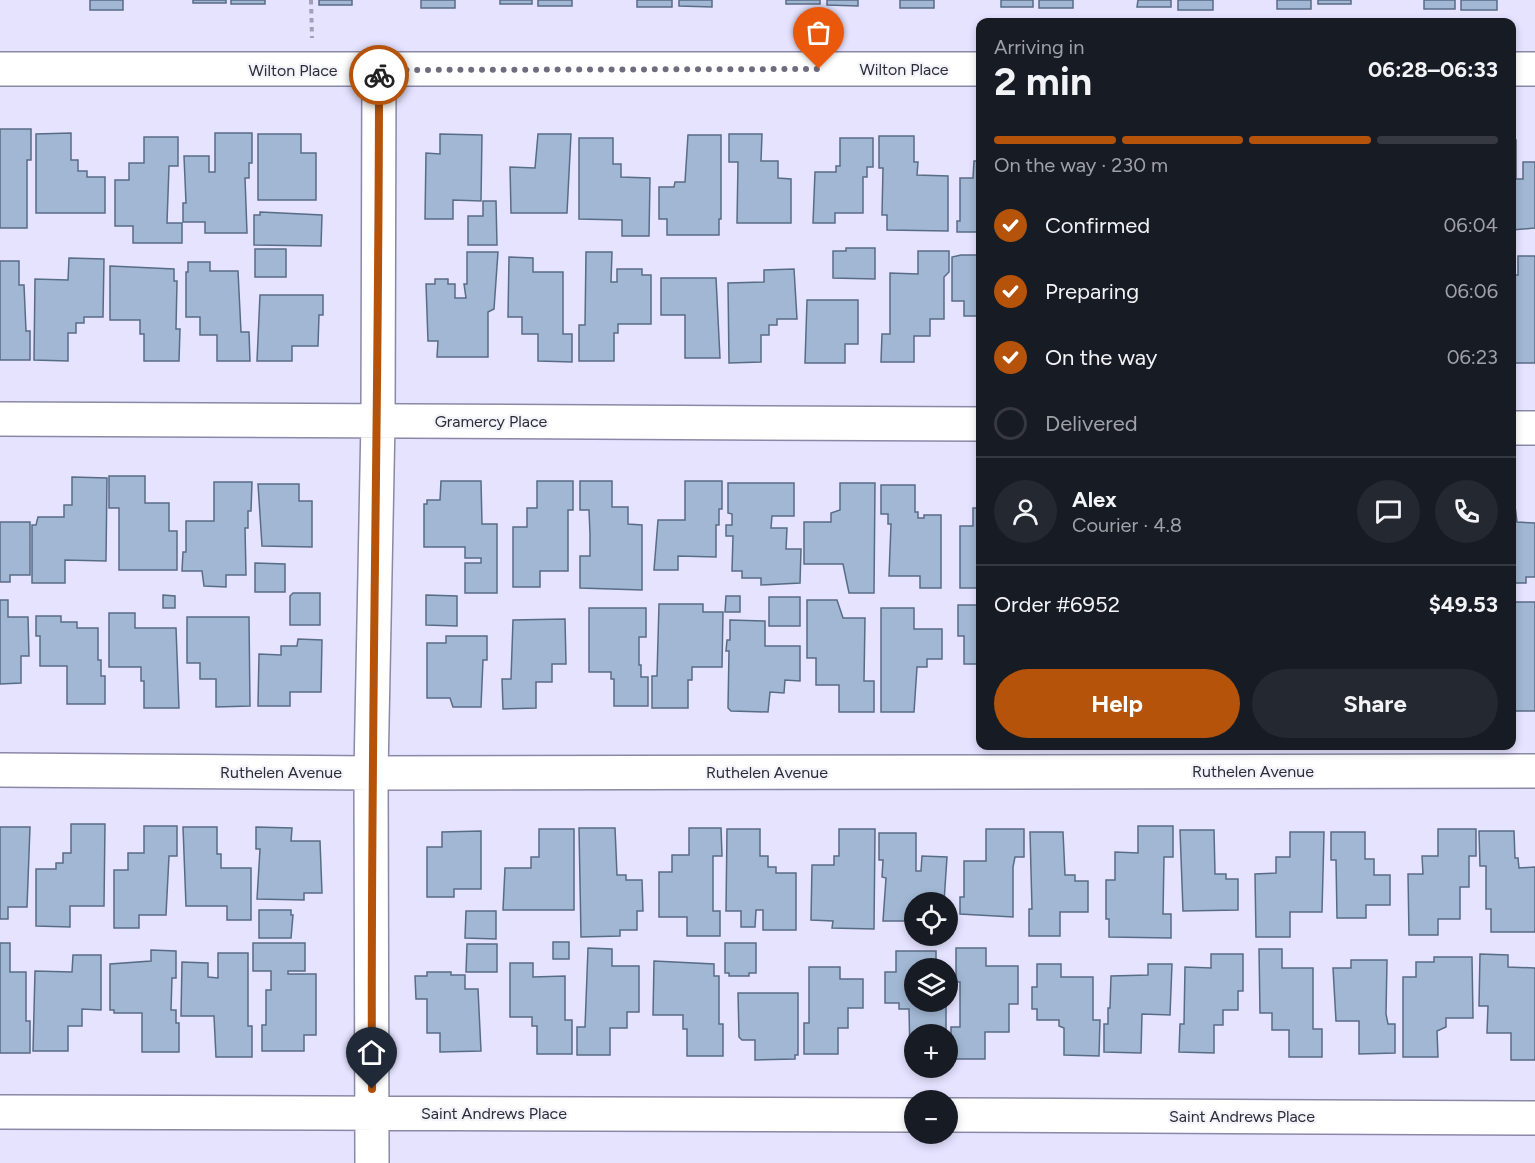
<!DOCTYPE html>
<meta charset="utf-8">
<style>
body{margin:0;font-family:Figtree,sans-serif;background:#242831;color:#f1f3f6;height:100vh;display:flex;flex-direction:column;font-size:22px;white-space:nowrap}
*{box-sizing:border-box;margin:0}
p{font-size:20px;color:#9ea1a6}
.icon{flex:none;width:33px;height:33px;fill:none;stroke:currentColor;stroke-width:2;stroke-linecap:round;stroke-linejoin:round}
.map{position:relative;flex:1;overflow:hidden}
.details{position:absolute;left:976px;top:18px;width:540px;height:732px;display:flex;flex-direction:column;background:#171b24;border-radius:12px;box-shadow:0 3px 9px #0003}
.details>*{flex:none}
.fabs{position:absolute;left:904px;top:892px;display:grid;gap:12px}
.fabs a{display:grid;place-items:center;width:54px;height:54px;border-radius:50%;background:#171b24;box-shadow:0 3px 9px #0003;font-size:30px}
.pin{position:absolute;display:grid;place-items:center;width:51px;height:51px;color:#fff;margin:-62px -26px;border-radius:50% 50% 50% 0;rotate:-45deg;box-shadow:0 0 6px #0007}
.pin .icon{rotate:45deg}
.courier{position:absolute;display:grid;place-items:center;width:60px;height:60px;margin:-30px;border:4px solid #b45309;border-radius:50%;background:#fff;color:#222;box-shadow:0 2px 8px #0007}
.overview em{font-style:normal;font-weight:700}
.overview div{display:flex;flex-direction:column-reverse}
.overview{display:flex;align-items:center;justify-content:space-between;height:102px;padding:0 18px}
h1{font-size:39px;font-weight:700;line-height:45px}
.bar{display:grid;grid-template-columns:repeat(4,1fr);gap:9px 6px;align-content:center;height:72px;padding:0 18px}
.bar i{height:8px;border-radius:4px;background:#363941}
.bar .selected{background:#b45309}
.bar p{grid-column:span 4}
.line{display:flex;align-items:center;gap:15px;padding:0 18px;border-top:2px solid #363941}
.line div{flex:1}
.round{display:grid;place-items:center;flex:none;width:63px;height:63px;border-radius:32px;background:#242831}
ol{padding:0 18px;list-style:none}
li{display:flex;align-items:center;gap:18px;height:66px}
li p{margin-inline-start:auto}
li .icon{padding:6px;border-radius:50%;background:#b45309;color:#fff;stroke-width:4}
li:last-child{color:#9ea1a6}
li i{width:33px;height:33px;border:3px solid #363941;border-radius:50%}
.cta{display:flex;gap:12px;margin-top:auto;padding:12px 18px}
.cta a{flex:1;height:69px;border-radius:36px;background:#b45309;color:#fff;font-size:24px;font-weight:700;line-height:69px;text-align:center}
.cta a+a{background:#242831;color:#f1f3f6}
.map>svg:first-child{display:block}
.building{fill:#a1b7d3;stroke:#596c86;stroke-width:1.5}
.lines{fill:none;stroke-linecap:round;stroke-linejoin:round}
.minor-casing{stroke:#8b88a7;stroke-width:36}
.path{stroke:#a2a0b7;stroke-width:4;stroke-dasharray:4.5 4.5;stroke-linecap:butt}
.minor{stroke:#fff;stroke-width:33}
.done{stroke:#6e6c7e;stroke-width:6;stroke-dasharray:0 10.8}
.route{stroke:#b45309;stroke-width:8}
.labels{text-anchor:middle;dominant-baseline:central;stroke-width:4.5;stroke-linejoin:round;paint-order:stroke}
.street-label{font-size:16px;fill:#2e2c39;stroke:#f3f3fa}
</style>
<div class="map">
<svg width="1535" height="1163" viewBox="0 0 1535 1163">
<rect width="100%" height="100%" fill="#e5e3ff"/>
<path class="building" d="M90,0H123V10H90Z
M193,0H226V3H193Z
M231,0H265V4H231Z
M319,0H352V5H319Z
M421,0H455V8H421Z
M500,0H532V4H500Z
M538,0H572V6H538Z
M637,0H672V7H637Z
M679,0H712V7L679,6Z
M786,0H820V4H786Z
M827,0H858V6L827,5Z
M900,0H934V8H900Z
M1001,0H1033V7H1001Z
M1039,0H1073V8H1039Z
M1138,0H1171V7H1137Z
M1178,0H1213V10H1178Z
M1277,0H1311V9H1277Z
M1318,0H1351V4H1318Z
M1424,0H1455V9H1424Z
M1461,0H1497V10H1461Z
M0,129H31V160H27V228H0Z
M71,133V160H78V171H87V177H105V213H36V134Z
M215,133H252V163H249V178H245L247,233H205V222H183V203H186L184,156H209V172H215Z
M258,134H301V153H316V200H258Z
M440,134L482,135L481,201L453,200V219H425L426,153L440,154Z
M538,134H571L567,213H511L510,167L535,168Z
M729,134H762L761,161H778V178L791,179V223H737L738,162H729Z
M688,135H721V219H719V235H667V219H659V187H674L675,182H685Z
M879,136H914V162H918L917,175L948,176V231L887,230V215H882L883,168H879Z
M144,137H178V166H169L167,223H182V243H133V226H115V180H129V163H144Z
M579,138H613V164H621V177L650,178L649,236H622V220L579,219Z
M840,138H873V167H867V177H863V213H835V223H813L815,172H836V166H840Z
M1512,140H1516V179H1523V162H1535V228L1512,230Z
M974,161H981V232H957V221H960V178H973Z
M483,201H496L497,245H468V216H483Z
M260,212L322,215L321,246L254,245V215H260Z
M846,248H875V279L833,278V251H846Z
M255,249H286V277H255Z
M918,251H949V272L944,277V319H930V336H914V362H881L882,334H890V273L918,274Z
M467,252H498L494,309L488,312V357H437L438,341H428L426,284H435V279H448V284H455V298H466L464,284H467Z
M586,252H612L611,282H617V269H642V275H651V324H618V333H614V361H579V325H585Z
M961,255H981V334H978V316H964V301H952V257Z
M1518,256H1535V363H1512V275H1518Z
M509,257L533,258V272H563V334H572V362L538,361V334H522V317H508Z
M69,258L104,259L103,317H84V323H76V333H68V361L34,360L35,279L68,280Z
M0,261H19V285H24L26,331H30V360H0Z
M188,262H210V271H238L241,332H249L250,361H217V335H200V317H186V272H188Z
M110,266L174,269V281H177L176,329H180L179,361H144V334H140V320H110Z
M794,269L797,319H777V325H769V335H761V362L729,363L728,283L764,282V270Z
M661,278H716L720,358H685V315H661Z
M260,295H323V315H319L318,346H292V361H257Z
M807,300H858V344H845V363H805Z
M109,476H145V503H169V531H177V570H119V508H109Z
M72,477L107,478L106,561L65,560V583H32V525H36L38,517H64V505H72Z
M441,481H481L482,524H497V593H465V563H481V558H465V547H424V504H427V500H440Z
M537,481H573V510H568V571H540V587H513V527H527V508H537Z
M580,481H612V507H628V524L642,525V590L580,588V556H590V534L589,510H580Z
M685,481H722V509H719V525H716V557L678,556V570H654L658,520H685Z
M214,482H252L251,511H248V528H245L246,575H226V587L204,586L202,571H182L183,552H186V521H214Z
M1512,482L1517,522L1535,523V577H1526V583H1512Z
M728,483H794V516H772L771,528H787L786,549H801L800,583L761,585V578H742V571H732L733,536H726V525H732V514L728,513Z
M840,483H875L874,593H849L843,564H804V522H831V513L840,510Z
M258,484H299V501H312V547L262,546Z
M881,485H915V512H918V518H924V515H941V588H920V576H889L891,524H888V514H881Z
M973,508H981V588H960V526H973Z
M0,522H30V575H10V582H0Z
M255,563L285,564V592H255Z
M293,593H320V625H290V596Z
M163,595L175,596V608H163Z
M426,595L457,596V626L426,625Z
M726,596H740V612H725Z
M769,597H800V626H769Z
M0,600H8V617H28L29,656H21V683L0,684Z
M807,600H837L843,618H865L864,681H874V712H839V685H816V658H807Z
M1512,602H1535V711H1512Z
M659,604H703V612H723L722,667H692V680H688V708H652V676H657Z
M958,605H981V679L979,664H964V636H958Z
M589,608H646V637H639V665H641V677H648V706H614V679H611V672H589Z
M881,608H914V629H942V659H927V667H917L914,712H881Z
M109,613H135V628H176L179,708H144V681H141V667H109Z
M36,616H61V622H77V628H98V660H101V676H105V704H67V666H40V636H36Z
M187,617H249L250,706L216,707V679H200V663H187Z
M565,619L566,664H552V682H536V708L503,709L502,679H511L513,620Z
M730,620L765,621V646H800V681L785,680L784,693L770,692L768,712L731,711L728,708L729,651H726L727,640H730Z
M446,636H487V660H483L481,707H453L450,698H427V643H446Z
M298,639L322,640L321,692H290V706H258L259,654L281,655V646H297Z
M71,824H105L104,906H70V927L36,926V869H56V863H63V853H71Z
M144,826H177V856H169L166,915H139V928H114V870H128V853H144Z
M1138,826H1173V857H1164L1163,914H1171V938L1109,937V919H1106V880H1115V852L1138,853Z
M0,827H30L27,907H8V919H0Z
M183,827H217V854H221V868H251V920H227V906H186Z
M256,827L292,828L291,841H320L322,893H304V900L257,899L260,849H256Z
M579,828H615L617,875H626V880H642L643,911H637V930H620V936L581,937Z
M689,828H721L722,856H713V911H720V936H687V917H659V872H672V855H689Z
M539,829H574V910H503L505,868H531V857H539Z
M727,829H760V856H768V867H776V873H796V930H763V910H756L755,927H741V911H726Z
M839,829H875L874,929L832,928L833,921L811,920L812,865H834V856H839Z
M986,829H1024V857H1015L1013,867V917L960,914V897H964V861H986Z
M1438,829H1476V856H1469V887H1460V919H1438V935H1409L1408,874H1423L1422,856H1438Z
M1180,830H1214L1215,874H1226V879H1238V910L1183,911Z
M481,831V889H454V897H427V847H442V832Z
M1479,831H1514L1515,858H1518L1519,868L1535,867V932H1491V909H1486V866H1480Z
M1030,832H1063L1065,875H1075V881H1088V912H1060V936H1029V909H1032Z
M1290,832H1324L1322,912H1290V937H1256L1255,874L1276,873V857H1290Z
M1331,832H1365V859H1374V875H1390V905H1366V918H1337L1336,860H1331Z
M879,833H916V871H921L922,856L947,857L944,902L947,903H915V921H883L886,878L882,877L883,860H879Z
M259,910H291V915H293L291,938H259Z
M466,911H496V939L465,938Z
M553,942H569V959H553Z
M0,943H10V972H26V1021H30V1053H0Z
M253,943H305V971H288V974H316V1035H304V1051H262V1025H266V990H271V971H253Z
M725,943H756V973H749V976H729V973H725Z
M467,944H497V972H466Z
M588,948L612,949V966H639V1012H627V1028H610V1055H577V1027H585Z
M956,948H986V966H1018V1004H1009V1032H985V1059H951V1027H960V982H956Z
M1259,949H1282V968H1313V1029H1322V1057H1289V1030H1272V1013H1260Z
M151,950L176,951V978H172L171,1010H176V1023H179V1052H142V1013H114V1010H110V964L151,961Z
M896,951H936V969H915V1002H946V1035H915V1055H910L909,1009H899V1003H885V972H896Z
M218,953H248V1026H252V1057H216L214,1016H181L182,962L208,963V977L218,978Z
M1211,954H1243V991H1238V1010H1223V1025H1214V1053L1179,1052L1180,1024H1184L1185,967L1211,968Z
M1480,954L1508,955V967L1535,968V1060H1511V1033H1487L1488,1006H1479Z
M73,955H101V1010L82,1009V1026H68V1051H33L35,971L72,972Z
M1434,957H1472L1473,1018H1446V1027L1437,1031L1438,1057H1403V977H1416V962H1434Z
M1351,960H1387L1386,1014L1388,1024H1395V1053L1359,1054V1021H1336L1333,968H1351Z
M654,961L714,964V976H719V1024H723V1056H687V1029H683V1015H653Z
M510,963H533V977L565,976V1020H572V1054H537V1026H532V1017H510Z
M1037,964H1061V977H1093V1020H1100L1099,1056L1064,1055V1028L1059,1026V1020H1037V1009H1032V987H1037Z
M1148,964H1172L1170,1015L1142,1014L1141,1053L1104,1052V1024H1108V1008H1110L1111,976L1148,975Z
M809,967H840V979H863V1008H848V1028H838V1054H804V1023H809Z
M427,972H451V975H465V989H478L481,1051L440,1052V1033H427V999H416L415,976H427Z
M738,993H798V1055H795V1059L755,1060V1040H742L739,1037Z"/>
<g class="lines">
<defs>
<path id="minor" d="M0,69H981
M1512,69H1535
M0,419L981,424
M1512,428H1535
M0,770L371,773L1535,771
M0,1112L915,1115
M948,1115L1535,1118
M372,1163L371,773L378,421L379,70"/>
</defs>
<use href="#minor" class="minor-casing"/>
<path class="path" d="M311,0L312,38"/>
<use href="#minor" class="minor"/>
</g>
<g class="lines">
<path class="done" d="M379,75V70L819,69"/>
<path class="route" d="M372,1089C370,751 379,413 379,75"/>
</g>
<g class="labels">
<g class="street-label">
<text x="904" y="69">Wilton Place</text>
<text x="293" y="70">Wilton Place</text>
<text x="491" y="421">Gramercy Place</text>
<text x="1253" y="771">Ruthelen Avenue</text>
<text x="281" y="772">Ruthelen Avenue</text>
<text x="767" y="772">Ruthelen Avenue</text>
<text x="494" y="1113">Saint Andrews Place</text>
<text x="1242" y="1116">Saint Andrews Place</text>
</g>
</g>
</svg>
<div class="fabs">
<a><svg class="icon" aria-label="locate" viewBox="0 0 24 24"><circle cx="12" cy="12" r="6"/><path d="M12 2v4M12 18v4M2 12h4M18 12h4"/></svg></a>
<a><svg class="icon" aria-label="layers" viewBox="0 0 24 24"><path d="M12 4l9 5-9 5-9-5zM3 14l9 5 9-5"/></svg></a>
<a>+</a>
<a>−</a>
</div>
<div class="pin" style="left:819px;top:69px;background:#ea580c"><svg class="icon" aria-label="bag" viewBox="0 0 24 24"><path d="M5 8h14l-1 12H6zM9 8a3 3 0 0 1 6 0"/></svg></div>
<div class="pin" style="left:372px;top:1089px;background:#1f2937"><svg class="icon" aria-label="home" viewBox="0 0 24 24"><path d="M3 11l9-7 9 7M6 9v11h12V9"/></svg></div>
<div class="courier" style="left:379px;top:75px"><svg class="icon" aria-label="bike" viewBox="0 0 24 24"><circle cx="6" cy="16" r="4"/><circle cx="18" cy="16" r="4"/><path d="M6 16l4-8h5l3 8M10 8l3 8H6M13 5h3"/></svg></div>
<section class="details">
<div class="overview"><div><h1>2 min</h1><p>Arriving in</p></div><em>06:28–06:33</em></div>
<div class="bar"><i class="selected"></i><i class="selected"></i><i class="selected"></i><i></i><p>On the way · 230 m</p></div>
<ol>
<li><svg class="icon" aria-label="check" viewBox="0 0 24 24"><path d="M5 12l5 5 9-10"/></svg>Confirmed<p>06:04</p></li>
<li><svg class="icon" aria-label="check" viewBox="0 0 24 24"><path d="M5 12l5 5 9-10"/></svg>Preparing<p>06:06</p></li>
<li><svg class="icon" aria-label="check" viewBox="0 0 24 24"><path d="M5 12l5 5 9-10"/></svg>On the way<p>06:23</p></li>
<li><i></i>Delivered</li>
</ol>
<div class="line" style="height:108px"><a class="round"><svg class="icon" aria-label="person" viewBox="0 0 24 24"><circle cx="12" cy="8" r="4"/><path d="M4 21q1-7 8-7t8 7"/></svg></a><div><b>Alex</b><p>Courier · 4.8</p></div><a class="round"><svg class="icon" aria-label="chat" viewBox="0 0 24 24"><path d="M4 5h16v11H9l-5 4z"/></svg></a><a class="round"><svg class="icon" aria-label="phone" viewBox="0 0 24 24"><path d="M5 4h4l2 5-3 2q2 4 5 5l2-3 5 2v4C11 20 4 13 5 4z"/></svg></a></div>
<div class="line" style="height:78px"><div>Order #6952</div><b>$49.53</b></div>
<div class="cta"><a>Help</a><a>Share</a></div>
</section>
</div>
